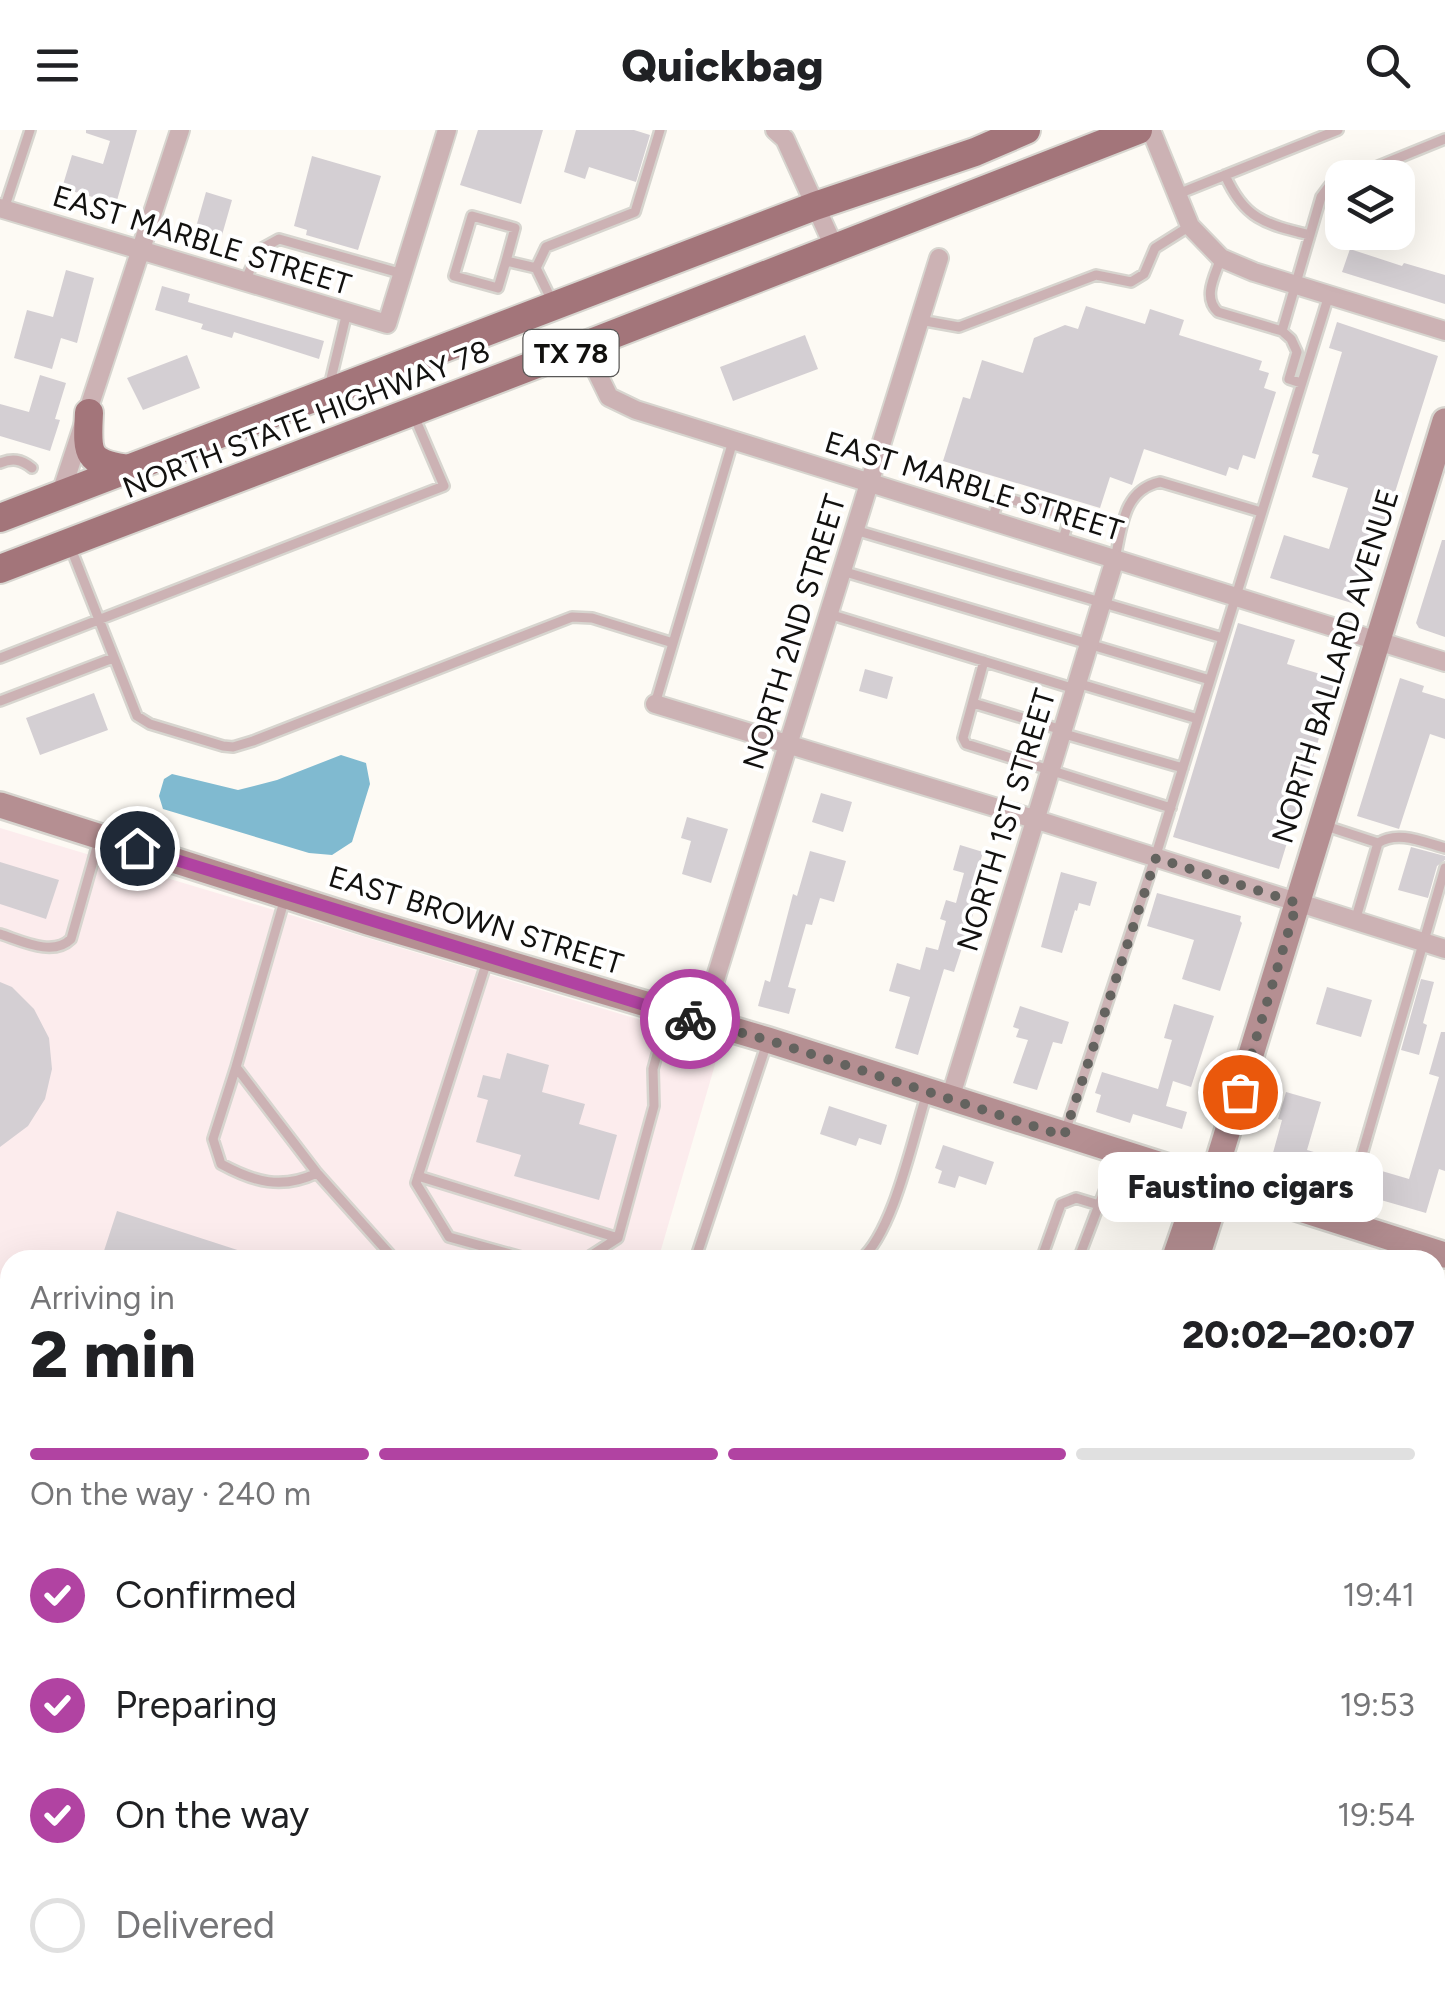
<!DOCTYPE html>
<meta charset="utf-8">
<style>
body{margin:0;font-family:Figtree,sans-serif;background:#f6f6f6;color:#202124;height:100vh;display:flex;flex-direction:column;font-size:38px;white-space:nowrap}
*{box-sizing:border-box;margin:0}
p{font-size:32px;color:#757577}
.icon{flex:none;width:55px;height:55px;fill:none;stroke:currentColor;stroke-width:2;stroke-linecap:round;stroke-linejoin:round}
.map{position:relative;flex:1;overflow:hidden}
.details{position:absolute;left:0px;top:1120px;width:1445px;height:752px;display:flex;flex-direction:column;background:#fff;border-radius:30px 30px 0 0;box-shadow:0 10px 40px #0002}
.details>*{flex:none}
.controls{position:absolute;left:1325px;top:30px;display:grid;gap:20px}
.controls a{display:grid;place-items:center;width:90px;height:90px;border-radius:20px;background:#fff;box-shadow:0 10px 40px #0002;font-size:50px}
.pin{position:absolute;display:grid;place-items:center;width:85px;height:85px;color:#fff;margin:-42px;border:5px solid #fff;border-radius:50%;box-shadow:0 2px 10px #0007}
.courier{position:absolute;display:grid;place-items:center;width:100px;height:100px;margin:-50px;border:8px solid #b143a2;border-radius:50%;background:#fff;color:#222;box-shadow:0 2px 12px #0007}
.bubble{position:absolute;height:70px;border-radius:20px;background:#fff;box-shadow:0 10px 40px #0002;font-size:32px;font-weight:800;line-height:70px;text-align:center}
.overview em{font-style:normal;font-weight:800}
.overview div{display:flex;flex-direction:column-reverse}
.overview{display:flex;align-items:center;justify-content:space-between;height:170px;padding:0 30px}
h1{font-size:65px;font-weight:800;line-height:75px}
.bar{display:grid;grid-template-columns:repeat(4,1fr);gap:15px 10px;align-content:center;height:120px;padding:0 30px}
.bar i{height:12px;border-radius:8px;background:#e0e0e0}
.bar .on{background:#b143a2}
.bar p{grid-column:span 4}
ol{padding:0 30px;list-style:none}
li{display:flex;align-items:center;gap:30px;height:110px}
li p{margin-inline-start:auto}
li .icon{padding:10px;border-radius:50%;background:#b143a2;color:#fff;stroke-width:4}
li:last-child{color:#757577}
li i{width:55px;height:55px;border:5px solid #e0e0e0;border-radius:50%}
header{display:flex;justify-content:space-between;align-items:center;height:130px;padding:0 30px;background:#fff;font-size:45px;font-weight:800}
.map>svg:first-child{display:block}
.industrial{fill:#fceced}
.water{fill:#80bad0}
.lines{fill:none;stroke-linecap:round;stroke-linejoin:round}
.stream{stroke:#80bad0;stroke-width:5}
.building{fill:#d4cfd3}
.service-casing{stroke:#d7d5cf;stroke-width:14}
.minor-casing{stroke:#d7d5cf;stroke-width:22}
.secondary-casing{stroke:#d7d5cf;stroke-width:30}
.primary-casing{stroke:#d7d5cf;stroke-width:32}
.path{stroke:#84827f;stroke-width:2.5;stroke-dasharray:8 5;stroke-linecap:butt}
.service{stroke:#ccb2b4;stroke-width:9}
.minor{stroke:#ccb2b4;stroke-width:18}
.secondary{stroke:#b58f92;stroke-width:25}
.primary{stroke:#a3757a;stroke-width:28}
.rail{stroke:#72706c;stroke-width:5;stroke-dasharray:20 10;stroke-linecap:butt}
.done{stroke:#64635f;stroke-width:10;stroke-dasharray:0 18}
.route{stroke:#b143a2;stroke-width:12}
.labels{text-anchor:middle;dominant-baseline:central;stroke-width:8;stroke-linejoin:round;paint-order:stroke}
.shield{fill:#fff;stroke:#595857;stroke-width:2.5}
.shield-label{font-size:28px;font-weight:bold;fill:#12110f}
.street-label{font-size:30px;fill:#12110f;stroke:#fff}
</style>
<header><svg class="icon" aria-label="menu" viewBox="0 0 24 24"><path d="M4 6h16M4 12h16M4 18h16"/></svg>Quickbag<svg class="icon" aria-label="search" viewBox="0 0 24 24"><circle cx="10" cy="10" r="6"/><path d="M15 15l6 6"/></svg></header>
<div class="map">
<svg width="1445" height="1872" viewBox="0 0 1445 1872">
<rect width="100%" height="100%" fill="#fdfaf4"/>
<path class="industrial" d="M0,698L721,914L658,1130H10V1862L427,1863L424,1872H0Z"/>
<path class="water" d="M341,625L366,633L370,654L352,712L332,725L309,723L163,679L159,666L164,649L172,644L238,660L277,650Z"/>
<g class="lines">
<path class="stream" d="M391,1862L398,1872"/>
</g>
<path class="building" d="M86,0H137L116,74L62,58L72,25L103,34L110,11L86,3Z
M478,0H543L521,74L460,55Z
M576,0H634L650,5L636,52L589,37L585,49L564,42Z
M312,26L381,46L358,120L306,105L307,100L294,96Z
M206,62L232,70L222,105L196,97Z
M1350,119L1402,136L1404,133L1445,145V174L1342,142Z
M66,140L94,148L77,213L61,208L52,239L14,228L27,180L53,187Z
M162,156L190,164L188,172L324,211L319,229L234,202L232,208L201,199L203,194L155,180Z
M1086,176L1145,194L1150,179L1184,190L1179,205L1262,231L1259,240L1269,243L1264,258L1276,262L1255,329L1243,325L1238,340L1229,337L1226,346L1144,319L1132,355L1110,347L1100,378L943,331L963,267L970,269L982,230L1023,243L1034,208L1065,195L1078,199Z
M1337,192L1438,226L1361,470L1355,474L1270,448L1284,405L1329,419L1348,358L1312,347L1319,325L1312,323L1342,222L1329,218Z
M805,205L818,239L733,271L720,237Z
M187,225L200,258L143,280L127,248Z
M40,245L66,253L55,289L60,290L50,321L0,306V274L29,282Z
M1442,410H1445V507L1419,498L1416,493Z
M1238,493L1295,510L1287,534L1337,549L1279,739L1173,707Z
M865,539L893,547L887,569L859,561Z
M1400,548L1424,556L1422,562L1445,569V609L1430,604L1399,699L1357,686Z
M94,563L108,600L40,625L26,588Z
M821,663L852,672L843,702L812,692Z
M687,687L728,699L711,753L682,744L691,711L681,708Z
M960,715L983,722L971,764L979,766L954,842L944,839L918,925L895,918L910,867L889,861L897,833L920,840L926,817L938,820L946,791L940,789L946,770L956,773L964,743L953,740Z
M1411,717L1445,726V730L1437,736L1428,768L1398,760Z
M810,721L846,731L834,772L820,768L812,795L806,794L788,857L796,859L789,884L758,876L765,850L770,852L793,764L797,766Z
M0,732L59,750L46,789L0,774Z
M1061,742L1097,752L1090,776L1079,773L1077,781L1075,780L1062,823L1041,817Z
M1157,763L1241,786L1240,791L1242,793L1220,861L1182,849L1194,810L1147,796Z
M1421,849L1434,852L1423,893L1427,895L1419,925L1401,920Z
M0,852L12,857L34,879L49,908L52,939L45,969L28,996L0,1017Z
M1327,857L1372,870L1361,907L1316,894Z
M1174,874L1214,886L1191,957L1173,951L1166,976L1187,982L1182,999L1133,984L1130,993L1096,982L1101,965L1095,963L1102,942L1158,959L1172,910L1164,908Z
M1020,876L1069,892L1062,914L1053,912L1037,960L1013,953L1028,910L1016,907L1019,899L1013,897Z
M1441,902H1445V1041L1439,1039L1426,1083L1367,1066L1375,1039L1409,1049L1439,947L1429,944Z
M507,923L549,935L542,962L585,974L579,994L617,1005L599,1070L514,1046L521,1025L476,1012L488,970L477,967L483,945L500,949Z
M1286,962L1321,972L1307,1020L1331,1027L1323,1057L1268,1041L1282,990L1278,989Z
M829,976L887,995L881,1015L859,1008L856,1016L820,1004Z
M943,1015L994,1032L986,1055L959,1046L955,1058L938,1053L942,1041L935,1038Z
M117,1081L259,1127L258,1130H101Z"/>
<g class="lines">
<defs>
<path id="service" d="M1225,45C1244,89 1265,94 1310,105
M1349,48L1445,9
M1178,64L1338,0
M4,79L30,0
M1221,128C1215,146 1202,167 1218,182L1282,201
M506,131L498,158L454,146L472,86L515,98L506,131L536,138
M536,138L546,117L635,82L660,0
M536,138L553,173
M245,151L259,120L279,109L403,144
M920,190L959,197L1096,145L1131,152L1144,144L1155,118L1190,96
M1301,253L1289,249L1297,222L1291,209L1282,201L1321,67L1330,55L1342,50
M329,257L347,182
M0,333C12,328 21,329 32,338
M992,390L998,371L1003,367L1066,386L1067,396L1062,412
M855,400L1223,508
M70,416L137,586L150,594L223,616L233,617L253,611L572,487L592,488L673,513
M1115,429C1122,397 1123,360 1160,352L1261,382
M842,441L1210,550
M829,484L1075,559
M0,528L444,356L414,286
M984,531L963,608L966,614L1171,678
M1077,553L1198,589
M0,571L113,528
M973,573L1062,600
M655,574L733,311
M1061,603L1183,638
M1323,695L1378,713L1355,791
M1378,713C1398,700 1423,712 1445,718
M285,768L236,937L317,1043L395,1130
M0,804C22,811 53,827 71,809L99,710
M487,831L416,1053L449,1107L532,1130
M236,937L213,1009L221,1034C254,1052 282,1060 317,1043
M1065,1002L1155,728L1329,165
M418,1046L618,1108
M1343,1090L1445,738
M584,1130L618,1108L654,976L653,939L668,885
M695,1130L767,913
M860,1130C894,1102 913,1006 927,963
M1041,1130L1061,1074L1076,1068L1099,1075
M1078,1130L1118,1025
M0,1399L10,1397
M0,1761H10
M139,1862L168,1872
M273,1862L301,1871
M125,1872L128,1862"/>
<path id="minor" d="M775,0L785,9L835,119
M1151,0L1190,96L1221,128L1254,142L1445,201
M0,78L387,194L447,0
M585,218L609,267L636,280L1445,532
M60,366L180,0
M655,574L1034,689L1445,819
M702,892L939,128
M950,969L1115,429
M1435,1221L1445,1187"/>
<path id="secondary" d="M0,675L368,792L768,910L1445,1125
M1174,1130L1202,1049L1213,1037
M1196,1130L1220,1055L1219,1029L1445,291
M925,1872L928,1862
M959,1872L962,1862"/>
<path id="primary" d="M89,283C87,323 85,333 129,339
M0,388L815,76L975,22L1026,0
M0,439C380,295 760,149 1138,0"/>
</defs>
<use href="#service" class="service-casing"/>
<use href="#minor" class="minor-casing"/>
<use href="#secondary" class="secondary-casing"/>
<use href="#primary" class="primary-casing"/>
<path class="path" d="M1435,1750L1445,1738
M1333,1872L1344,1862"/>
<use href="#service" class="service"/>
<use href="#minor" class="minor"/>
<use href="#secondary" class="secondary"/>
<use href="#primary" class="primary"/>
<path class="rail" d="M1435,1664L1445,1648
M1260,1872L1270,1862"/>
</g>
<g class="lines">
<path class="done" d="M690,889L768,910L1064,1006L1156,728L1297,773L1240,962"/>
<path class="route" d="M137,718L690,889"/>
</g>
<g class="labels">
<rect class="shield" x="523.5" y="200" width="95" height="46" rx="8"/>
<g class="shield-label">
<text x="571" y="223">TX 78</text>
</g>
<g class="street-label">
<text transform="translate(202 110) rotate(17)">EAST MARBLE STREET</text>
<text transform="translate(306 289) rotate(-21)">NORTH STATE HIGHWAY 78</text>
<text transform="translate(974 356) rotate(17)">EAST MARBLE STREET</text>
<text transform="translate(794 502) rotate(-73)">NORTH 2ND STREET</text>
<text transform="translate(1335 536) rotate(-73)">NORTH BALLARD AVENUE</text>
<text transform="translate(1006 690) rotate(-73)">NORTH 1ST STREET</text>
<text transform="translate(476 790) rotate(17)">EAST BROWN STREET</text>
</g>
</g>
</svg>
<div class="controls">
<a><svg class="icon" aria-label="layers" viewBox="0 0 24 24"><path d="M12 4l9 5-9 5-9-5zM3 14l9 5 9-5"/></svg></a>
</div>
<div class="pin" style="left:1240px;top:962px;background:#ea580c"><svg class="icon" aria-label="bag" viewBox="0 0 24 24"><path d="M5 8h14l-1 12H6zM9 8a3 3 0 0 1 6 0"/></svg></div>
<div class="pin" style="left:137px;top:718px;background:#1f2937"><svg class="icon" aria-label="home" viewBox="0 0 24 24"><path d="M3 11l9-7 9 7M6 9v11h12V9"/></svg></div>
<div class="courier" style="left:690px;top:889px"><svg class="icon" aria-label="bike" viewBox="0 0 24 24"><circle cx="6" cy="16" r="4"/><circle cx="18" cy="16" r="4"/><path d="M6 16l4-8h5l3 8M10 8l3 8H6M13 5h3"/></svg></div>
<div class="bubble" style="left:1098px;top:1022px;width:285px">Faustino cigars</div>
<section class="details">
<div class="overview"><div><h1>2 min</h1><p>Arriving in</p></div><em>20:02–20:07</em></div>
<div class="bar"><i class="on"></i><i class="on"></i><i class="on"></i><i></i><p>On the way · 240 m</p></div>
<ol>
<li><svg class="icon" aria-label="check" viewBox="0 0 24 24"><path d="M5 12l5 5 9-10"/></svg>Confirmed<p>19:41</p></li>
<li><svg class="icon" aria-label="check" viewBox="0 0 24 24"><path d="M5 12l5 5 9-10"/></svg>Preparing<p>19:53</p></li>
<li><svg class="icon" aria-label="check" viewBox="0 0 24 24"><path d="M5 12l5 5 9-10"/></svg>On the way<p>19:54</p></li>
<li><i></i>Delivered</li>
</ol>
</section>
</div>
